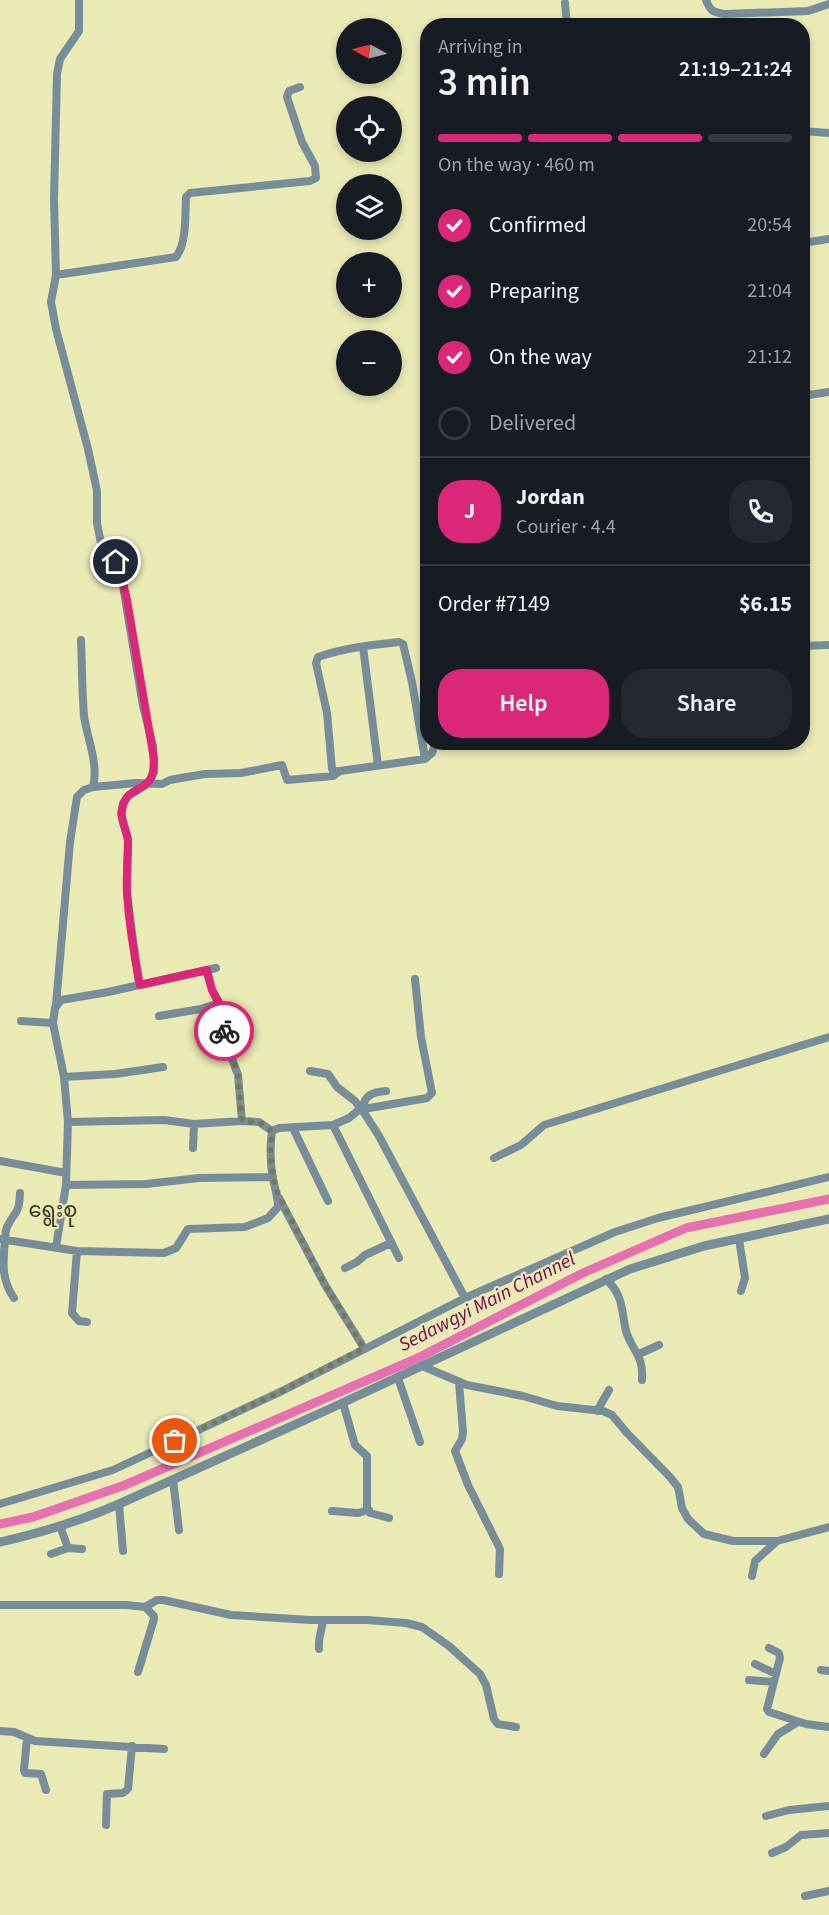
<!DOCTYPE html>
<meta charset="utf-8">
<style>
body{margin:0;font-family:"Source Sans 3","Noto Sans Myanmar",sans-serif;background:#242831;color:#f1f3f6;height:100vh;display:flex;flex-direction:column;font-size:22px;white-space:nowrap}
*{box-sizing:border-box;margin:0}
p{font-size:20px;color:#9ea1a6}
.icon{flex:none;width:33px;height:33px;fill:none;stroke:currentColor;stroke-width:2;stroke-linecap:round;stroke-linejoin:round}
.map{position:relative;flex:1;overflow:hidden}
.panel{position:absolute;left:420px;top:18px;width:390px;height:732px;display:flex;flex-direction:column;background:#171b24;border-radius:24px;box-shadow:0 3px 9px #0003}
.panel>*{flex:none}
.needle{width:39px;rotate:277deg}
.buttons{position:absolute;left:336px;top:18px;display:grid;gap:12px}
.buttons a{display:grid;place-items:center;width:66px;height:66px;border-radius:50%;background:#171b24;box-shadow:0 3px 9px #0003;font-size:30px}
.pin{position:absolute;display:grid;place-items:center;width:51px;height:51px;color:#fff;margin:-26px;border:3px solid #fff;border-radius:50%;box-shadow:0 2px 6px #0007}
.courier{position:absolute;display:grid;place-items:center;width:60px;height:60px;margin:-30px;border:4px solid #db2777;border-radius:50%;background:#fff;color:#222;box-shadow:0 2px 8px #0007}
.head em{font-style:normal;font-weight:600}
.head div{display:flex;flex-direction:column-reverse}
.head{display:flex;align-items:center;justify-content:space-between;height:102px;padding:0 18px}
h1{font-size:39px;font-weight:600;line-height:45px}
.bar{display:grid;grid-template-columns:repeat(4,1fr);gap:9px 6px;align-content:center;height:72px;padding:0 18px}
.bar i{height:8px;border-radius:4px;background:#363941}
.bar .selected{background:#db2777}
.bar p{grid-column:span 4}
.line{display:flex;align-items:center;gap:15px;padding:0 18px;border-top:2px solid #363941}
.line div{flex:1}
.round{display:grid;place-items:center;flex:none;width:63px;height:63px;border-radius:24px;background:#242831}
ol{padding:0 18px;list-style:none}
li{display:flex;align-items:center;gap:18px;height:66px}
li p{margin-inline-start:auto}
li .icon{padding:6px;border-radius:50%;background:#db2777;color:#fff;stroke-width:4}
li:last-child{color:#9ea1a6}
li i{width:33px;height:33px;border:3px solid #363941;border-radius:50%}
.button{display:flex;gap:12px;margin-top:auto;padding:12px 18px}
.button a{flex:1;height:69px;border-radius:24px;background:#db2777;color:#fff;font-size:24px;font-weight:600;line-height:69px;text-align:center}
.button a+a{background:#242831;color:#f1f3f6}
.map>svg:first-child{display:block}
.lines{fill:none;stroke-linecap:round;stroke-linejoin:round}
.canal{stroke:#e770b0;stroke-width:9}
.minor{stroke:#778e9a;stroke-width:8}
.tertiary{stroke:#778e9a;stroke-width:9}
.done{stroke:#777857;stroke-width:6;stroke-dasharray:0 10.8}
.route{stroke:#db2777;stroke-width:8}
.labels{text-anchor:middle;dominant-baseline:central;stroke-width:4.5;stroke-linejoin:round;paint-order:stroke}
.water-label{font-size:20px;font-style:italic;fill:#77064f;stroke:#e9eab4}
.quarter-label{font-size:21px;fill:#3a3b25;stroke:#e9eab4}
</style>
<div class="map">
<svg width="829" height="1915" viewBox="0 0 829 1915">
<rect width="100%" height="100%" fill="#e9eab4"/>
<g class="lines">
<path class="canal" d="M0,1524L33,1517L125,1485L418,1358L583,1273L686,1228L829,1199"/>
<path class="minor" d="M79,0V31L60,59L57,74L54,199L56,275L51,302L56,329L88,449L97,491V523L101,543L119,567L121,574L143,706L153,746L154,772L149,783L128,796L123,803L121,814L128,839L127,894L139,985
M706,0C710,11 713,12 724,14L808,11L829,4
M565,3L567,26
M802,131L829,133
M802,243L829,239
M56,275L176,257C187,243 185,215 186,197L190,193L310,181L316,178L315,166L302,142L287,97L289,91L300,87
M802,396L829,392
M802,646L829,645
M363,647L378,765
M339,771H333L332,769L327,713L316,663L318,657C344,648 371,645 399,642L403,644L412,682L425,759
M93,787L136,783L162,784L170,780L181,778L205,774L241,773L282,765L287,780L333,776L340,771L425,759L432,753L436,742
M206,970L212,990L219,1003L225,1040L238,1075L242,1121
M56,1005L70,842L77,797L84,790L93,787C99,764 87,738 84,716C82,691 82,665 81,640
M159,1016L201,1009L219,1003
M21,1021L53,1023
M310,1071L328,1074L337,1087L355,1101L360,1108
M64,1077L115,1074L163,1067
M363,1108C364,1095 373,1092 386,1091
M364,1109L427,1098L432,1093L421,1037L415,979
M68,1122L164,1120L194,1124L242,1121L259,1122L272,1131
M333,1125L399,1258
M293,1128L328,1201
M193,1148L194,1124
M494,1158L521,1145L544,1125L829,1037
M0,1161L66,1173
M66,1185L146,1184L199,1178L273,1177
M279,1198L325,1285L364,1348
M0,1239L77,1251L164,1253L176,1248L188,1229L245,1227L268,1218L278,1207C278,1197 275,1189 273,1179C270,1163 270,1146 272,1131L279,1128L333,1125L349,1118L361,1108L379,1136L465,1298
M739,1239L745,1278L741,1291
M56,1247L66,1185L68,1122L64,1077L53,1023L55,1008L61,1000L108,992L216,968
M77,1251L72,1313L79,1321L87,1322
M345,1268L357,1262L365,1255L391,1243
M606,1279C624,1296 621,1310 626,1331C632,1351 644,1355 642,1380
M14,1298C1,1279 3,1263 5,1240C6,1236 5,1231 7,1227C16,1209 19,1215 20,1193
M639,1354L659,1345
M422,1366L467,1385L523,1396L557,1406L603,1411L612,1415L627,1433L670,1477L678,1487L682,1508L688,1519L704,1534L733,1541H777L829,1527
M398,1378L420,1442
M459,1383L463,1432L462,1439L455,1451L468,1485L500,1549L499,1574
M343,1403L355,1445L367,1456V1508L370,1513L389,1518
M597,1411L609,1390
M173,1480L179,1530
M0,1504L113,1470L280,1392L465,1298L615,1232L658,1218L829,1177
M119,1504L123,1551
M332,1511L358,1513L369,1510
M68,1548L82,1549
M51,1554L68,1548L60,1526
M752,1576L755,1561L776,1542
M0,1605H126L145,1607L157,1600H163L231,1615L310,1620H367L406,1623L422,1627L449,1646L480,1674L486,1685L494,1719L498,1724L516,1727
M769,1648L779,1653L780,1658L767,1709L769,1712L806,1724L829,1727
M319,1649C318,1638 322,1630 323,1620
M755,1664L776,1674
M821,1670L829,1671
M138,1672L154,1619V1616L145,1607
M749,1680L774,1682
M0,1731L14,1732L35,1741L164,1749
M27,1738L24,1770L25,1773L41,1774L46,1790
M764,1754L778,1734L798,1722
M766,1816L789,1810L829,1806
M106,1825L107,1794L123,1793L128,1789L132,1746
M772,1853L786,1847L801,1835L829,1833
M805,1896L829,1891"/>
<path class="tertiary" d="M0,1542C41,1533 80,1521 119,1504L325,1411L630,1269L704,1246L829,1219"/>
</g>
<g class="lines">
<path class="done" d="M175,1441L280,1392L364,1348L325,1285L278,1194L273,1177L270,1153L272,1131L259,1122L242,1121L238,1075L224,1031"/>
<path class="route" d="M116,562L121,574L127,600L154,759C155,798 127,780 122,810C120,820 127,831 128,841C128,858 126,876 127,893C129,923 134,955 140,985L207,970L212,990L219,1003L224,1031"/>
</g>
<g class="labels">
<g class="water-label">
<text transform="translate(487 1302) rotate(-27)">Sedawgyi Main Channel</text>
</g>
<g class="quarter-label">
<text x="53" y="1210">ရွေးစု</text>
</g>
</g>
</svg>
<div class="buttons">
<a><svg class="needle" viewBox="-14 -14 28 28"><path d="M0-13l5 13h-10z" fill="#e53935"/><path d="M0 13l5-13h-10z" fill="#9ea1a6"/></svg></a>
<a><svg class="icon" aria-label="locate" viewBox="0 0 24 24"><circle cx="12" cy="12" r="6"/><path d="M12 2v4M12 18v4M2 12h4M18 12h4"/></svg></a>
<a><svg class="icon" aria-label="layers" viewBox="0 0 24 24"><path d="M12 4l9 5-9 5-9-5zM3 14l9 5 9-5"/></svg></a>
<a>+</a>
<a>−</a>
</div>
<div class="pin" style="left:175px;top:1441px;background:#ea580c"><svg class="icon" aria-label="bag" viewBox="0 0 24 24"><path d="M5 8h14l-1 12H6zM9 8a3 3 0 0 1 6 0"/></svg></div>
<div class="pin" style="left:116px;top:562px;background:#1f2937"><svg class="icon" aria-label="home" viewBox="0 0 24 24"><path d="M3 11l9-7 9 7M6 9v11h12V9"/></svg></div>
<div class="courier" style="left:224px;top:1031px"><svg class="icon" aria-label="bike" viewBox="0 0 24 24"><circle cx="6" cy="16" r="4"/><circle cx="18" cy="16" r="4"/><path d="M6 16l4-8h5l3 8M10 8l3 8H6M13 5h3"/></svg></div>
<section class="panel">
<div class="head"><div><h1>3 min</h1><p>Arriving in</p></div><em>21:19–21:24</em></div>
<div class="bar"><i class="selected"></i><i class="selected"></i><i class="selected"></i><i></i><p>On the way · 460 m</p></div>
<ol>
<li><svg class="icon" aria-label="check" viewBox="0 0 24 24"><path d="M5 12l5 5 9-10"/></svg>Confirmed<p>20:54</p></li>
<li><svg class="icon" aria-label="check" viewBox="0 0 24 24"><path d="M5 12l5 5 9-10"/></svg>Preparing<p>21:04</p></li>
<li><svg class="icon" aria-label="check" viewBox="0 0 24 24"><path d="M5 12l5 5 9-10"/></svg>On the way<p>21:12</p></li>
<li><i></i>Delivered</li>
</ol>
<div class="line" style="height:108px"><b class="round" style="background:#db2777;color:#fff">J</b><div><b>Jordan</b><p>Courier · 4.4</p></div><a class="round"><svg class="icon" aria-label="phone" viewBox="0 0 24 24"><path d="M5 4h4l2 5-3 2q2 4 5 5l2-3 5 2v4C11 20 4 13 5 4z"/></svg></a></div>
<div class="line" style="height:78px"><div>Order #7149</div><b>$6.15</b></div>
<div class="button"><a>Help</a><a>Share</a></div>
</section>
</div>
